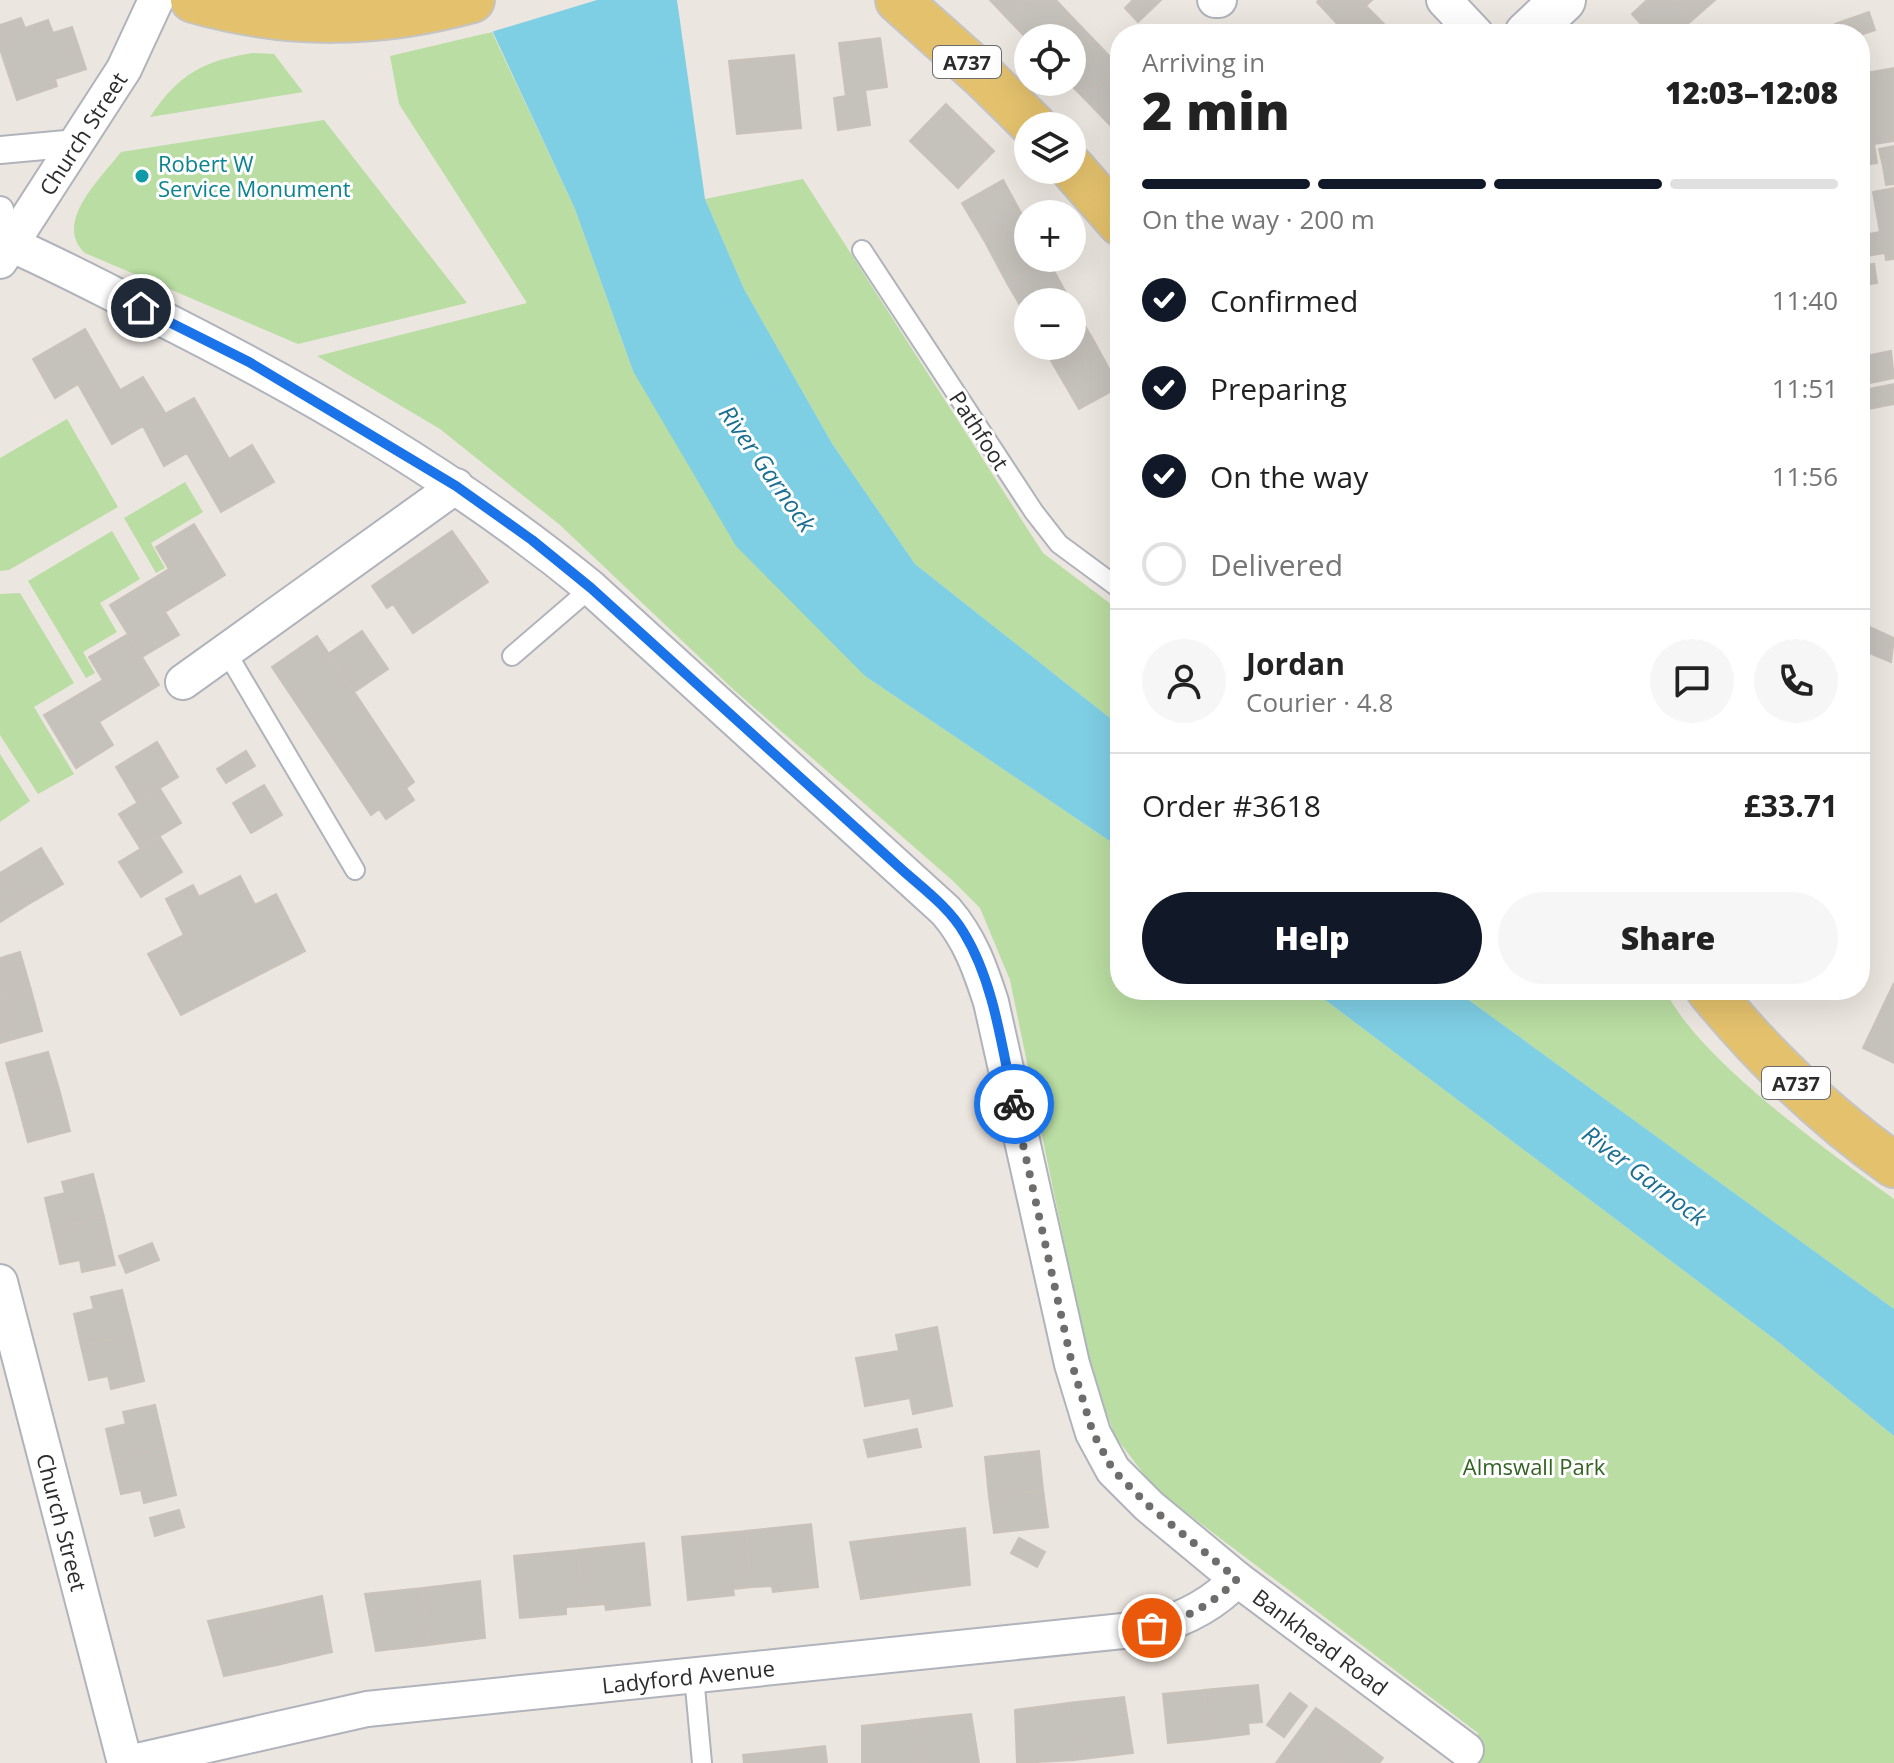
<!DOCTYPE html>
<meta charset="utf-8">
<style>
body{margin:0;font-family:"Open Sans",sans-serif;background:#f6f6f6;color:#222;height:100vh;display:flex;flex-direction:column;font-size:30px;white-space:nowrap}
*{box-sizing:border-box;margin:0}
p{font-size:26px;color:#767676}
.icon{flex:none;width:44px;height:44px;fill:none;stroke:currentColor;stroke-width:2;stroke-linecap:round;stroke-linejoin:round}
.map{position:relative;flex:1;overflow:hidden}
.side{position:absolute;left:1110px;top:24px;width:760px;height:976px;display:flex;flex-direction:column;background:#fff;border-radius:32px;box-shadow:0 8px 32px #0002}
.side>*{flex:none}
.fabs{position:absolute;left:1014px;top:24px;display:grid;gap:16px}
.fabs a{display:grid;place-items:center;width:72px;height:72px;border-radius:50%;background:#fff;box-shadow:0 8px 32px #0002;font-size:40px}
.pin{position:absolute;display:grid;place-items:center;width:68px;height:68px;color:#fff;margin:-34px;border:4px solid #fff;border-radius:50%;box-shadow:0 2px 8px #0007}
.courier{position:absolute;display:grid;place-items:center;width:80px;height:80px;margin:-40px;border:6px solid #1a73e8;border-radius:50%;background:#fff;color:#222;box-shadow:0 2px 10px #0007}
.headline em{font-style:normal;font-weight:800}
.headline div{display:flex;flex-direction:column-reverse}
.headline{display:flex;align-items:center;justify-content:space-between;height:136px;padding:0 32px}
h1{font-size:52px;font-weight:800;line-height:60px}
.bar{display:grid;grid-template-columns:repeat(4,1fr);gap:12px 8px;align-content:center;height:96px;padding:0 32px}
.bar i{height:10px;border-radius:6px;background:#e0e0e0}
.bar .current{background:#111827}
.bar p{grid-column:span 4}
.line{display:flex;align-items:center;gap:20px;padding:0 32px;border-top:2px solid #e0e0e0}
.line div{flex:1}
.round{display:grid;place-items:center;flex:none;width:84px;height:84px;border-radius:42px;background:#f6f6f6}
ol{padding:0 32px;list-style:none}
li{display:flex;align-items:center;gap:24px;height:88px}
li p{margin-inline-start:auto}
li .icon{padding:8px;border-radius:50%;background:#111827;color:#fff;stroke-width:4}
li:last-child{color:#767676}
li i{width:44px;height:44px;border:4px solid #e0e0e0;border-radius:50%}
.button{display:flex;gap:16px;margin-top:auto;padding:16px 32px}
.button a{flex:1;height:92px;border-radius:48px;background:#111827;color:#fff;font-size:32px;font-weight:800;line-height:92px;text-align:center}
.button a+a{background:#f6f6f6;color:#222}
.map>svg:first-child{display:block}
.green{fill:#b9dda2}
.water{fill:#7ecee4}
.pier{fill:#ece6e0}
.building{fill:#c5c1bb;stroke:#c8c2ba;stroke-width:2}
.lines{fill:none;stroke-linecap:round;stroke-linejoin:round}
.service-casing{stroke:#b0b3bb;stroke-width:22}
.pedestrian-casing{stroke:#b0b3bb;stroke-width:30}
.minor-casing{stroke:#b0b3bb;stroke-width:38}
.secondary-casing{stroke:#b0b3bb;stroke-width:48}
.primary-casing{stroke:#c4c4c4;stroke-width:48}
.service{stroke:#fff;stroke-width:18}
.pedestrian{stroke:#fff;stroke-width:26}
.minor{stroke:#fff;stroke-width:34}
.secondary{stroke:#fff;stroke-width:44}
.primary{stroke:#e4c26d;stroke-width:44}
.done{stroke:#6f6d6b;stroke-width:8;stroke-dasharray:0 14.4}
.route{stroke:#1a73e8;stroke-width:10}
.culture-dot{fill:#0f9aa8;stroke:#fff;stroke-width:3}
.labels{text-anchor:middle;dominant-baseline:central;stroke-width:6;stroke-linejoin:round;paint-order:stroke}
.shield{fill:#fff;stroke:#6b6b6b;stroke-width:2}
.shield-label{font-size:20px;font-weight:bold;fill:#2c2c2c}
.street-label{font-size:22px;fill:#2c2c2c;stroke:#fff}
.culture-label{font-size:22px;fill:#0d838f;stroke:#fff;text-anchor:start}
.park-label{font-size:22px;fill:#336322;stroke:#fff}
.water-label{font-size:24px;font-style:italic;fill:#1b6f92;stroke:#fff}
</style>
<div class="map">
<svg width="1894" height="1763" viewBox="0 0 1894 1763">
<rect width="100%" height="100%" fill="#ece6e0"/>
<path class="green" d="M492,32L575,209L633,371L865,676L1120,848V990H1312L1777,1341L1894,1436V1763H1476L1478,1733L1155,1489L1115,1436L1090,1368L1010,980L980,908L952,880L734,690L560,525L440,429L317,356L527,303L399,104L390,56Z
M253,53L274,54L303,92L150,117C179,74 202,61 253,53Z
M324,120L467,303L298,344L85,253C52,223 102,177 121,152Z
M803,179L1043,553L1120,611V726L915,564L833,445L744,289L705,199Z
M67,419L118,507L9,570L0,571V458Z
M185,482L203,512L151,543L165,568L156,573L124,518Z
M112,531L140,579L100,603L117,632L83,652L95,673L86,678L28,581Z
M20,593L74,683L34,707L74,774L38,794L0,735V594Z
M0,754L30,801L0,822Z
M1455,990H1665C1698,1059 1830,1153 1894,1199V1309Z"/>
<path class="water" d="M478,0H677L705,199L744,289L833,445L915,564L1120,726V848L865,676L736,546L633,371L575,209Z
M1312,990H1455L1894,1309V1436L1777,1341Z"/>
<path class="pier" d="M474,0H597L488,33Z"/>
<path class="building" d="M990,0H1028L1008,19Z
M1028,0H1056L1068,13L1041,38L1028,40L1008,19Z
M1133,0H1161L1138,22L1125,8Z
M1319,0H1372L1342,29L1317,2Z
M1647,0H1672L1691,21L1677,34H1650L1632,14Z
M1672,0H1715L1691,21Z
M1366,6L1394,34H1347L1342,29Z
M1869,12L1875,30L1860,35L1838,34L1835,24Z
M1068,13L1093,39L1072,59V38H1041Z
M21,18L25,28L48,20L53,33L72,27L86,69L55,79L57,86L17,100L0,49V25Z
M880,38L887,87L865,90L870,125L838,130L834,98L846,96L839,43Z
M1093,39L1119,66L1084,98L1068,82H1072V59Z
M794,55L801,128L737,134L729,61Z
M1119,66L1120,116L1110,125L1084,98Z
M1894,68V141L1874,144L1877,163L1860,166V74Z
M946,104L994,151L958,188L910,141Z
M1894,146V164L1883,166L1879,149Z
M1894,164V184L1886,185L1883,166Z
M1003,180L1025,220L985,242L962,203Z
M1894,188V259L1886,260L1885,253L1867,256L1860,251V239L1864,235L1880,232L1873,192Z
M1025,220L1028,258L1048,260L1007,283L985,242Z
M1048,260L1071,302H1028V319L1007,283Z
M1874,264L1877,283L1860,286V266Z
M1072,304L1095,343L1054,366L1043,346H1072Z
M85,329L120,390L143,377L165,413L112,444L78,384L55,398L33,359Z
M1095,343L1119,387L1079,409L1054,366Z
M1891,351L1894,378L1860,385V357Z
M1894,384V404L1868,409L1864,390Z
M194,398L229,459L252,445L274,482L221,512L187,453L164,466L143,426Z
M194,524L225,575L165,612L179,635L142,657L110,605L169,569L156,547Z
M452,531L488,582L413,633L393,604L387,608L372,586Z
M1863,624L1894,638L1891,662L1860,649Z
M362,631L388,669L354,692L328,654Z
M128,634L159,685L99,722L113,745L76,768L44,715L103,680L89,657Z
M317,636L414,782L406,788L414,800L386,819L379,809L371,815L272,667Z
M157,742L178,777L137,802L116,767Z
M246,751L255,766L226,783L217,769Z
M264,785L273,800L242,818L233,803Z
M160,789L181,823L140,848L119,814Z
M273,800L282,815L251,833L242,818Z
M160,837L182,872L141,897L119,862Z
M41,848L63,884L27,905L5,870Z
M5,870L27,905L0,922V873Z
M240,876L255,905L276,894L305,951L181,1015L148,954L184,935L166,899L193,885L199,897Z
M20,952L31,990L0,999V958Z
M1894,983V1063L1863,1048Z
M31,990L42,1031L0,1043V999Z
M48,1052L59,1089L17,1101L6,1063Z
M59,1089L70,1131L28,1142L17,1101Z
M93,1174L104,1217L52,1229L45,1198L65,1193L62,1182Z
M104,1217L115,1265L82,1272L80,1260L60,1264L52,1229Z
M152,1243L159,1260L126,1273L119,1256Z
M122,1290L133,1334L81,1346L74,1314L94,1309L91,1297Z
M937,1327L952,1406L913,1414L910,1398L865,1406L856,1358L899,1351L896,1335Z
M133,1334L144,1381L111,1389L108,1376L89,1380L81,1346Z
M155,1405L165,1448L113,1460L106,1429L126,1424L123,1412Z
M917,1429L921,1447L868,1457L864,1440Z
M165,1448L176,1495L144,1503L141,1490L121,1494L113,1460Z
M1039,1451L1043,1490L989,1497L985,1457Z
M1043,1490L1048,1527L994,1533L989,1497Z
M179,1510L184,1527L155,1536L150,1518Z
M811,1524L818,1587L773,1592L772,1586L751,1587L746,1531Z
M965,1528L970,1585L914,1592L907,1535Z
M746,1531L751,1587L733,1589L734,1595L688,1600L682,1537Z
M907,1535L914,1592L861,1599L850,1542Z
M1019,1538L1045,1552L1037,1567L1011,1553Z
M644,1543L650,1605L606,1610L605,1604L583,1606L578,1550Z
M578,1550L583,1606L566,1607V1614L520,1618L514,1556Z
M480,1581L485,1638L429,1645L422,1588Z
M422,1588L429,1645L376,1651L365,1594Z
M322,1596L332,1652L277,1665L265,1609Z
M265,1609L277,1665L224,1676L208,1621Z
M1258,1685L1262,1722L1248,1723L1249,1734L1209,1739L1204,1690Z
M1204,1690L1209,1739L1168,1743L1163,1694Z
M1290,1693L1307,1706L1284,1737L1267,1725Z
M1124,1697L1133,1753L1075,1760L1068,1703Z
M1068,1703L1075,1760L1017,1763L1015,1710Z
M1316,1708L1350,1733L1328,1763H1276Z
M971,1714L979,1763H920L915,1720Z
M915,1720L920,1763H862V1726Z
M1350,1733L1383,1758L1379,1763H1328Z
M825,1746L827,1763H783L782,1751Z
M782,1751L783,1763H744L743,1755Z"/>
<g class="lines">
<defs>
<path id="service" d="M862,250L1034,512L1059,544L1120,589
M227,653L355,870
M512,656L591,588
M694,1676L702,1763"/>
<path id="pedestrian" d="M0,150L77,143
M0,210L10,244"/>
<g id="minor">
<path d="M1215,0H1219"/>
<path d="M1444,0L1476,34"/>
<path id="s1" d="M10,244C56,264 101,288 147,311C303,389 456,477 591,588L946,911C970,939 980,968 991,1002L1072,1364L1093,1433L1113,1470L1149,1506L1237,1579L1466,1750"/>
<path id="s2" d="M0,261L124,69L156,0"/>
<path d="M183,682L456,486"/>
<path id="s3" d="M0,1282L125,1763"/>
<path id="s4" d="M128,1763L367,1709L1152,1628C1184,1619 1214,1604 1237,1579"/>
</g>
<path id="secondary" d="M1527,34L1563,0"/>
<path id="primary" d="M193,0C288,27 377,26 472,0
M898,0L983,76L1034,126
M1072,168L1120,223
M1709,990C1763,1056 1825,1116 1894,1165"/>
</defs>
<use href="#service" class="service-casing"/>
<use href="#pedestrian" class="pedestrian-casing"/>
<use href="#minor" class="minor-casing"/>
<use href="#secondary" class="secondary-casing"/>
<use href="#primary" class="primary-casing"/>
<use href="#service" class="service"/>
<use href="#pedestrian" class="pedestrian"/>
<use href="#minor" class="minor"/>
<use href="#secondary" class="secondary"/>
<use href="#primary" class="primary"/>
</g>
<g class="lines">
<path class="done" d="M1014,1104L1072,1364L1093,1433L1113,1470L1149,1506L1237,1579C1214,1604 1184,1619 1152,1628"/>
<path class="route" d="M141,308L249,362L456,486L532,540L591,588L899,867C921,887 949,907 964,933C994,982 1002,1048 1014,1104"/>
</g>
<circle class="culture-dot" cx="142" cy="176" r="8"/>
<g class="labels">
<g class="shield">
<rect x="933" y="46" width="68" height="32" rx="6"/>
<rect x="1762" y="1067" width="68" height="32" rx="6"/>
</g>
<g class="shield-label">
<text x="967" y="62">A737</text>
<text x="1796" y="1083">A737</text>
</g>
<g class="street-label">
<text stroke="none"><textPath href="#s2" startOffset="152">Church Street</textPath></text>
<text transform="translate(980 430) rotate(57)">Pathfoot</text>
<text stroke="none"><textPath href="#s3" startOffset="248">Church Street</textPath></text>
<text stroke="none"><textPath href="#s1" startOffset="2014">Bankhead Road</textPath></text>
<text stroke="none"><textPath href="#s4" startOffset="568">Ladyford Avenue</textPath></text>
</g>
<g class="culture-label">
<text x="158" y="163">Robert W<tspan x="158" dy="25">Service Monument</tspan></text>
</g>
<g class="park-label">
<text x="1534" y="1466">Almswall Park</text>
</g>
<g class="water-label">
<text transform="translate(768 468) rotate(55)">River Garnock</text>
<text transform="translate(1645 1175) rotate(37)">River Garnock</text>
</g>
</g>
</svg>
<div class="fabs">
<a><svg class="icon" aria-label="locate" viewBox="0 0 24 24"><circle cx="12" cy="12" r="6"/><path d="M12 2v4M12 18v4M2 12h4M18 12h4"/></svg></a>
<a><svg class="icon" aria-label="layers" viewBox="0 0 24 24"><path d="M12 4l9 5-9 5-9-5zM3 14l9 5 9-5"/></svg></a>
<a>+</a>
<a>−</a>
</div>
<div class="pin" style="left:1152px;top:1628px;background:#ea580c"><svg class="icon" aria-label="bag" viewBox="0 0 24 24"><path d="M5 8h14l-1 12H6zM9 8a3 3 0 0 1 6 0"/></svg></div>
<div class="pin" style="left:141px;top:308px;background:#1f2937"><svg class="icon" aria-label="home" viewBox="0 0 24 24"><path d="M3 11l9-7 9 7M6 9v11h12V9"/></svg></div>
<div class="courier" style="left:1014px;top:1104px"><svg class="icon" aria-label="bike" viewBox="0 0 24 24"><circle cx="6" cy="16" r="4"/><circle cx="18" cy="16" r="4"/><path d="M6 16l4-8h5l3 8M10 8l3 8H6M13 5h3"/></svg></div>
<section class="side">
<div class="headline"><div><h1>2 min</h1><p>Arriving in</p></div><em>12:03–12:08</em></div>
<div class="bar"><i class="current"></i><i class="current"></i><i class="current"></i><i></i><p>On the way · 200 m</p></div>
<ol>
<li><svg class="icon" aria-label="check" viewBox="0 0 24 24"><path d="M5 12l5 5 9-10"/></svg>Confirmed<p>11:40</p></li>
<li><svg class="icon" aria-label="check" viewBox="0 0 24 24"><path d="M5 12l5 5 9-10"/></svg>Preparing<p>11:51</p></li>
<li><svg class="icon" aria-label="check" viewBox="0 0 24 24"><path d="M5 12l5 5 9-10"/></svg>On the way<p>11:56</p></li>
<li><i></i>Delivered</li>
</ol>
<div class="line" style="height:144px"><a class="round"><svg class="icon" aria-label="person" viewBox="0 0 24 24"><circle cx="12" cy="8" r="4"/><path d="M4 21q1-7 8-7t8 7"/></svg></a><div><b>Jordan</b><p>Courier · 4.8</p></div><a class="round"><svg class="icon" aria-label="chat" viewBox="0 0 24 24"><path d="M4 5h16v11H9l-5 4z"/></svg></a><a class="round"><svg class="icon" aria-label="phone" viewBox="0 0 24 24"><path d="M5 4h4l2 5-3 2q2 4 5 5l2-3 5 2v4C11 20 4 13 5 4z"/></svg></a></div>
<div class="line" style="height:104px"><div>Order #3618</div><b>£33.71</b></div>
<div class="button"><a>Help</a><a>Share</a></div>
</section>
</div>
